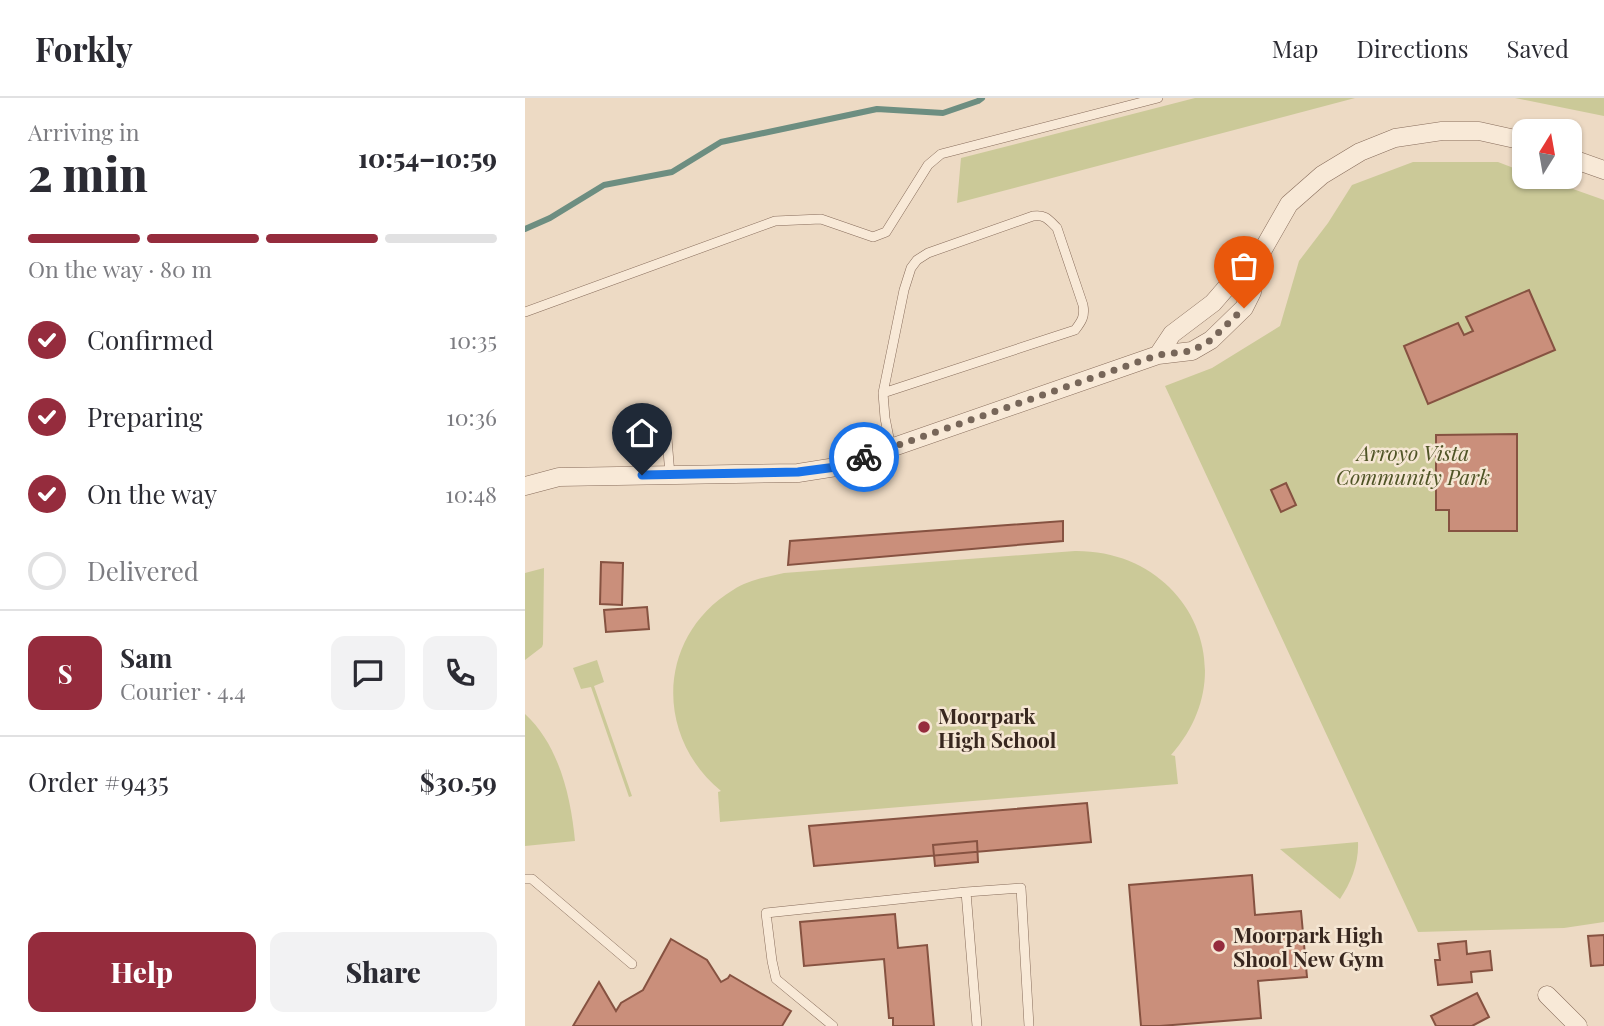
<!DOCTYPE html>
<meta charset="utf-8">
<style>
body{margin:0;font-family:"Playfair Display",serif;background:#f2f2f3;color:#2b2b33;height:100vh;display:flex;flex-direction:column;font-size:26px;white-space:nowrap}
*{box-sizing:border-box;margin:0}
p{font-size:23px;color:#7c7c81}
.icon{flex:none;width:38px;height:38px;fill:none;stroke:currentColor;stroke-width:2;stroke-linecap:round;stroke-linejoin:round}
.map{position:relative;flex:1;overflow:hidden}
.drawer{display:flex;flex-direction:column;background:#fff;width:525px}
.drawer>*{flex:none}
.needle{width:46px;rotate:11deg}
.tools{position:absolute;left:987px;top:21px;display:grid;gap:14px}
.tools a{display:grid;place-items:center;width:70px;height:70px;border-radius:14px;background:#fff;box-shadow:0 2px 5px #0004;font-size:35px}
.pin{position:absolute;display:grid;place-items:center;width:60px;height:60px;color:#fff;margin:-72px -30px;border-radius:50% 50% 50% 0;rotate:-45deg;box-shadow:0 0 7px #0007}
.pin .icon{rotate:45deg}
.courier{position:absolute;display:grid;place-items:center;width:70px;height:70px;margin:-35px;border:5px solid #1a73e8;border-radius:50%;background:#fff;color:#222;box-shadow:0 2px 9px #0007}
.summary em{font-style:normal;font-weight:800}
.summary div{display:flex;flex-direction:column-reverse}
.summary{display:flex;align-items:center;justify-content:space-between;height:119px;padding:0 28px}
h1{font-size:46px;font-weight:800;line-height:52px}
.bar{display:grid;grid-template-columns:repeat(4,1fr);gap:10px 7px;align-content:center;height:84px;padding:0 28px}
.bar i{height:9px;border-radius:5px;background:#e1e1e2}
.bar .selected{background:#952c3d}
.bar p{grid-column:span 4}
.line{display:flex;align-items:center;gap:18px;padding:0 28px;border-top:2px solid #e1e1e2}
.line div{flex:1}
.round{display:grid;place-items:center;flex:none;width:74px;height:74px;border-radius:14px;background:#f2f2f3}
ol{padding:0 28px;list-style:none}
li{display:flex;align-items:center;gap:21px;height:77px}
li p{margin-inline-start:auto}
li .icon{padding:7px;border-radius:50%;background:#952c3d;color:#fff;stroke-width:4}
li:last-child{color:#7c7c81}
li i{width:38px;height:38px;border:4px solid #e1e1e2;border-radius:50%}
.action{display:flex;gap:14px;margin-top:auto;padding:14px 28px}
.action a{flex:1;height:80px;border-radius:14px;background:#952c3d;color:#fff;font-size:28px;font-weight:800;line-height:80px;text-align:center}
.action a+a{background:#f2f2f3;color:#2b2b33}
header{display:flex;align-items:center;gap:42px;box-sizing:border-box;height:98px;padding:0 35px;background:#fff;border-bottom:2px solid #e1e1e2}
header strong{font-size:33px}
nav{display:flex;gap:38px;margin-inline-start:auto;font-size:24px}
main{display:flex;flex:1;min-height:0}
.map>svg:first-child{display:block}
.green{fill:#cbc998}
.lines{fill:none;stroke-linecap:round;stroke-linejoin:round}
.stream{stroke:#6d8e81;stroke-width:6}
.building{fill:#ca8f7b;stroke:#865241;stroke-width:2}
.service-casing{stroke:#876c5b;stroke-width:10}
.minor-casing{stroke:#876c5b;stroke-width:19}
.service{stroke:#f8e9d7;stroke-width:9}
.minor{stroke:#f8e9d7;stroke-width:18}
.done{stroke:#776659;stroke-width:7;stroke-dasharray:0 12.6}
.route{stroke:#1a73e8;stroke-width:9}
.poi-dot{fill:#952c3d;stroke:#f5e6d3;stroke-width:2.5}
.labels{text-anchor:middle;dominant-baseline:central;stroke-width:5;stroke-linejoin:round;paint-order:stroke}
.park-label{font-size:21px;font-style:italic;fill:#4f5426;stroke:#f5e6d3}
.poi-label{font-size:21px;font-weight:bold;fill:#38271f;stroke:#f5e6d3;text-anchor:start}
</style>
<header>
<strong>Forkly</strong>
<nav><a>Map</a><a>Directions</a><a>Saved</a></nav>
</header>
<main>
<section class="drawer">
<div class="summary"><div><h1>2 min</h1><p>Arriving in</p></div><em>10:54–10:59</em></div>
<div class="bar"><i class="selected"></i><i class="selected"></i><i class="selected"></i><i></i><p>On the way · 80 m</p></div>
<ol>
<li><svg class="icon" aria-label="check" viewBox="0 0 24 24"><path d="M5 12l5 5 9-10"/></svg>Confirmed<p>10:35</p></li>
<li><svg class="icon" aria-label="check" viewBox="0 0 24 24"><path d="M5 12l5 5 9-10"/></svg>Preparing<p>10:36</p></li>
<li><svg class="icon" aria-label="check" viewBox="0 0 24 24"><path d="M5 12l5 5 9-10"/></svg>On the way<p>10:48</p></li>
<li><i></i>Delivered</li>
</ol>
<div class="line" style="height:126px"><b class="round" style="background:#952c3d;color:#fff">S</b><div><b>Sam</b><p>Courier · 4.4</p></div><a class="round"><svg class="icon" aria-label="chat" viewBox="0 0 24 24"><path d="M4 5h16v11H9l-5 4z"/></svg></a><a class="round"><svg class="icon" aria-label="phone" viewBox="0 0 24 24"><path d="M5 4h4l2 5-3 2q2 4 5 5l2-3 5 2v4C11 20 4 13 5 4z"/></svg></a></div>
<div class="line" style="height:91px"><div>Order #9435</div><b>$30.59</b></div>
<div class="action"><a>Help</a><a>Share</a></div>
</section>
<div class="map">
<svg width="1079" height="928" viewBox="0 0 1079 928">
<rect width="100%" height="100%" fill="#eddac4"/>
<path class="green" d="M670,0H830L432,105L436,60Z
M990,0H1079V18Z
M888,64H973L999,74V79H1014L1079,102V824L1039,830L893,834L640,288L687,270L755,228L774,163L803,125L827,87Z
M550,453C662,452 722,572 646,657L650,658L653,686L195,724L193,694L196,693C129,638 132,538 208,492C223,482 242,479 259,475Z
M19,470L18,546L17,549L0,562V475Z
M72,562L79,584L69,588L107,698L104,699L66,589L56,591L48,570Z
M0,616C34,647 46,699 50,743L0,748Z
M833,744C834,765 826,785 815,801L755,751Z"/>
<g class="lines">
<path class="stream" d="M0,131L25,120L79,87L147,74L196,44L352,11L418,15L453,3L457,0"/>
</g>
<path class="building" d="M1004,192L1030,252L903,306L879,248L933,225L939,237L948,233L941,219Z
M992,336V433H924V412H911V337Z
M761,385L771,407L756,414L746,392Z
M538,423V443L263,467L265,443Z
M76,464L98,465L97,507L75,506Z
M122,509L124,531L81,534L79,512Z
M562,705L566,744L289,768L284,728Z
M452,743L453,764L410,768L408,747Z
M727,777L730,817L776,813L782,879L733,883L736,920L635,928H616L604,787Z
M370,816L373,850L402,847L409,928H368V920H364L359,861L279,868L275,824Z
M1079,837V867L1066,868L1063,838Z
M146,841L182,862L196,884L203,880L205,877L266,913L257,928H48L74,884L91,913L96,905L118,892Z
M941,843L942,856L965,853L967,872L946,874L947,884L913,887L910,862H915L913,846Z
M952,895L964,919L947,928H911L906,918Z"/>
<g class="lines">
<defs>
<path id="service" d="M0,214L250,123L296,121L348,139L361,134L403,67L416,56L633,0
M358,295L550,232C557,223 560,218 558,207L532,130C524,122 520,116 508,118L403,155L392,162L386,170L379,192L358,295L360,320L366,350
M141,328L145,377
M0,781H7L107,866
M308,928L251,881L247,863L241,815L441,794
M452,928L441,794L496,790L504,928"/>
<path id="minor" d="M1045,60L1079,72
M633,257L647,236L688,205L714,175L728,169
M0,388L34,379L273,375L311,369L633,257L667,253L686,242L719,210L727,194L728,169L764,106L797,77L835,54L870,40L917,33H954L999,43
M1022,897L1053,928"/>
</defs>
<use href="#service" class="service-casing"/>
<use href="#minor" class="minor-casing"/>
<use href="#service" class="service"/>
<use href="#minor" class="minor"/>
</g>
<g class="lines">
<path class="done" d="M339,359L633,257L667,253L686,242L719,210"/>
<path class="route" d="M117,377L273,374L311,369L339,359"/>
</g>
<g class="poi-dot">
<circle cx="399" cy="629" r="7"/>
<circle cx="694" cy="848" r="7"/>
</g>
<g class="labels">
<g class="park-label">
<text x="888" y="354">Arroyo Vista<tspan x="888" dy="24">Community Park</tspan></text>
</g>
<g class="poi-label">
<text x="413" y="617">Moorpark<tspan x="413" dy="24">High School</tspan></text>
<text x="708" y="836">Moorpark High<tspan x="708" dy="24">Shool New Gym</tspan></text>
</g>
</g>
</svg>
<div class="tools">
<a><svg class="needle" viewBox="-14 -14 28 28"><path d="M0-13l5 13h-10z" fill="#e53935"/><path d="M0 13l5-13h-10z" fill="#7c7c81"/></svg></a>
</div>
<div class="pin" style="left:719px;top:210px;background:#ea580c"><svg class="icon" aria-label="bag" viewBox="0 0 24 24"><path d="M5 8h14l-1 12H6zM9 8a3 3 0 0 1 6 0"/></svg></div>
<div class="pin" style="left:117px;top:377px;background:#1f2937"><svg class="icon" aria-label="home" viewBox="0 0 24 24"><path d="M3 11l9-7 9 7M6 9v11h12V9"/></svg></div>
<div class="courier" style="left:339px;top:359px"><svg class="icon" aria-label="bike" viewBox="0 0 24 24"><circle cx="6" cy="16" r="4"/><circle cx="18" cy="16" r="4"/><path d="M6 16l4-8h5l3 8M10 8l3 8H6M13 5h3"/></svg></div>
</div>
</main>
